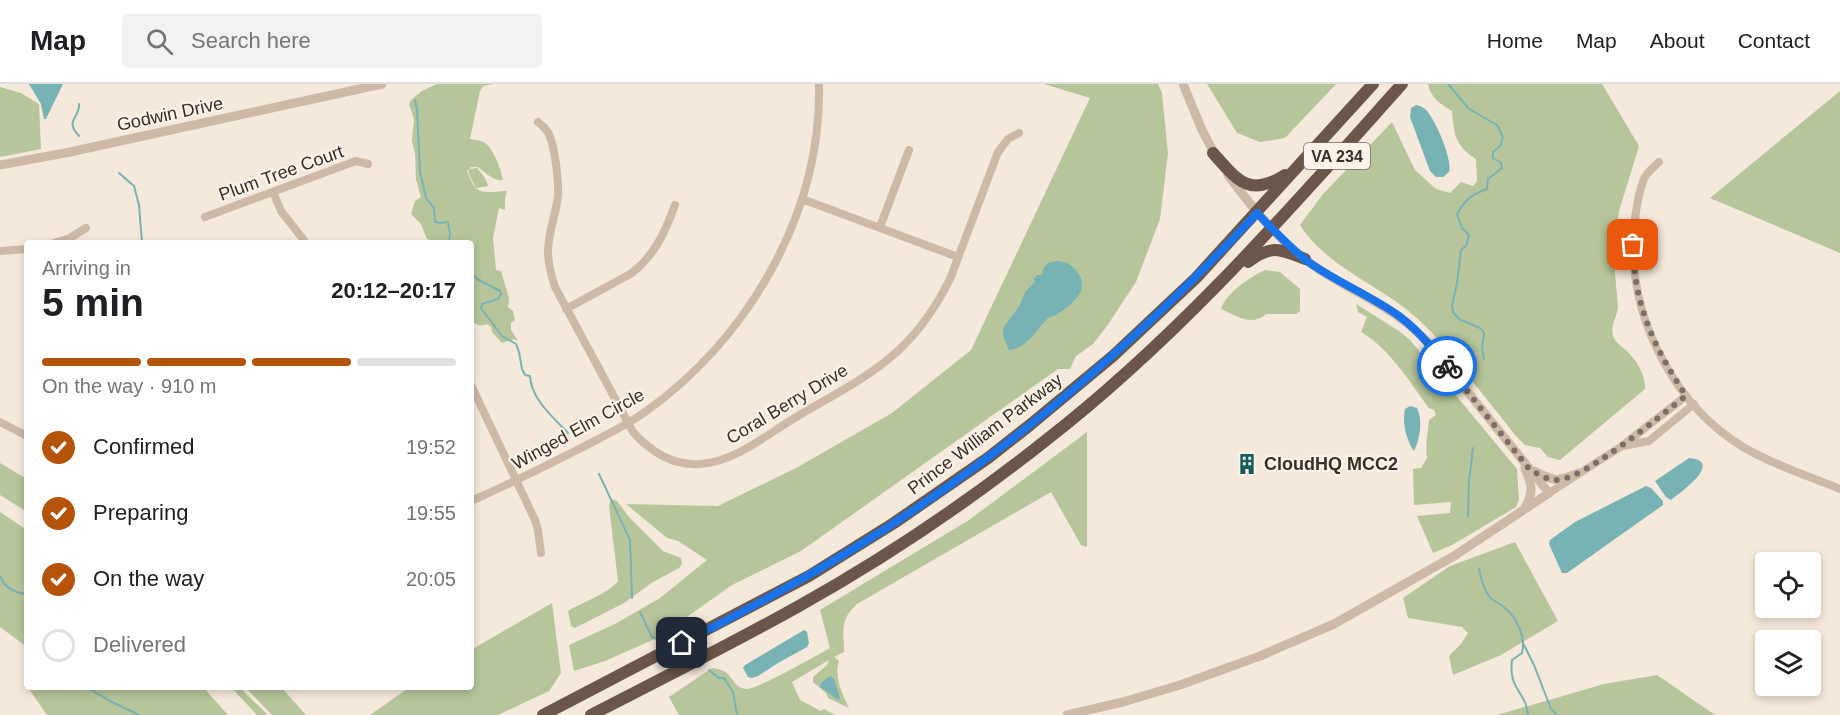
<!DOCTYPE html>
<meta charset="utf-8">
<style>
body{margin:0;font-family:Arial,sans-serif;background:#f2f2f2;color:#202124;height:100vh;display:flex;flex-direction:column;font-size:22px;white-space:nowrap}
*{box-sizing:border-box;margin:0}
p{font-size:20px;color:#757577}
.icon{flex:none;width:33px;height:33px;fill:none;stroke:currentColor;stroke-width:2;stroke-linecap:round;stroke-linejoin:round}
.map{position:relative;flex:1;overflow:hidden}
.side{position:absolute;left:24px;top:156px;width:450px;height:450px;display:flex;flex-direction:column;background:#fff;border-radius:6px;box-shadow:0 3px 9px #0003}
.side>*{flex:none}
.controls{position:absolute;left:1755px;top:468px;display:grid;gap:12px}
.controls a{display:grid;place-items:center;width:66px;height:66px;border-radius:6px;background:#fff;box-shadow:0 3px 9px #0003;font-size:30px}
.pin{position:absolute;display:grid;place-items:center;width:51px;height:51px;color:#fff;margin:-26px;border-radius:12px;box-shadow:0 3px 9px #0006}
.courier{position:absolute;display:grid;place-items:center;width:60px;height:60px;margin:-30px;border:4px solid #1a73e8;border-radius:50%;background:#fff;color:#222;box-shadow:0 2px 8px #0007}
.headline em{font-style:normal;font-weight:700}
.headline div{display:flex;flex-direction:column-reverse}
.headline{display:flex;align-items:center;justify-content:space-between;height:102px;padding:0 18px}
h1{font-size:39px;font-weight:700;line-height:45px}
.bar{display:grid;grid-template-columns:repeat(4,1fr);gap:9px 6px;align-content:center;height:72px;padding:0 18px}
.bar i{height:8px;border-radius:4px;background:#e0e0e0}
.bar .selected{background:#b45309}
.bar p{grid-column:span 4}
ol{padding:0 18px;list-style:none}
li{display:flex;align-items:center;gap:18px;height:66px}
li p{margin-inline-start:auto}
li .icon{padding:6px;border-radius:50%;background:#b45309;color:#fff;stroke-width:4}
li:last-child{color:#757577}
li i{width:33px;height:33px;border:3px solid #e0e0e0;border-radius:50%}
header{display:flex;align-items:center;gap:36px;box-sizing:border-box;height:84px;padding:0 30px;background:#fff;border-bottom:2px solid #e0e0e0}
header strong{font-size:28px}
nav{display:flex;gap:33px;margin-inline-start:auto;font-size:21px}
.search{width:420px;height:54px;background:#f2f2f2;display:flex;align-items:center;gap:15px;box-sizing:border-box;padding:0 21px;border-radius:6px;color:#757577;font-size:22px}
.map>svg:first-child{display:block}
.green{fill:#b6c59a}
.water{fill:#77b2b5}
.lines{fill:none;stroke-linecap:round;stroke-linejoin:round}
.stream{stroke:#77b2b5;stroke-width:2}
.minor{stroke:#ceb9a6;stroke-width:8}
.tertiary{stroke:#ceb9a6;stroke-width:9}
.trunk{stroke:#6c564a;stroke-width:12}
.done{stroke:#7b6f67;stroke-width:6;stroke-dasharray:0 10.8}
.route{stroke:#1a73e8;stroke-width:8}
.labels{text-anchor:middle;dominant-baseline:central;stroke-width:4.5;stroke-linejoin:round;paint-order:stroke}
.shield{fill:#fbf3e9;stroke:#736862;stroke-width:1.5}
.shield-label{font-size:16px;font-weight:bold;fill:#392d28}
.street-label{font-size:18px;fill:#392d28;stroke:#fbf3e9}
.poi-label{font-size:18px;font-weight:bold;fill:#392d28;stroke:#fbf3e9;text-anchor:start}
</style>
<header>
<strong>Map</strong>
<div class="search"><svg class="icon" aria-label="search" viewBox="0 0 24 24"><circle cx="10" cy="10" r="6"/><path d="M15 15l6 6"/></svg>Search here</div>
<nav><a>Home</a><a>Map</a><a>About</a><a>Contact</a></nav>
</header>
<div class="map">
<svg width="1840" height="631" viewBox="0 0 1840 631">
<rect width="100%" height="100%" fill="#f5e9db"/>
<path class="green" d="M437,0H493L483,2L480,7L470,55C475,56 481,56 485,59C494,65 501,86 503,96C494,98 485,88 478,83H471L470,85L477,84L485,94L488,102L476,104L468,88L470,85L467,87C477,113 481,108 507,107L505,114V126L499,124L493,154L496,186L501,187L509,214L508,223L513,227L515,236L511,239V246L518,257L514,255L502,259L492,248L491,243L487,240C480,243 476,241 471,236V159C455,159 441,159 427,155L421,140L411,130L415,117L421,113L416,96L415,70L412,57L414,35L409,20L411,16L422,7Z
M1044,0H1158L1162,9L1168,69L1160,135L1136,198L1107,242L1093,260L1076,272L1070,285H1058L801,467L732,501L657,554L605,577L574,587L569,561L615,540L660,514L707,476L678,457L667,454L626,420L718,422L796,384L892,329L971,266L1090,14Z
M1207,0H1336L1285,54L1260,58L1237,49Z
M1428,0H1602L1639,62L1619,127L1617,142L1615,189L1618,223C1617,233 1610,242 1613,252C1615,258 1621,262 1626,266C1636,276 1646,291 1645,305L1560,376L1548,373L1540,364L1525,361L1515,351C1500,331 1484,312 1469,293C1453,273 1437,252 1418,235C1381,201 1327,184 1300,141L1323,110L1392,38L1415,86L1436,105L1450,109L1461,98L1473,102L1477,97L1476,75C1455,62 1454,50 1452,27C1440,20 1431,14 1428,0Z
M0,3L21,9L39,20L41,65L0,73Z
M1840,7V169L1710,114Z
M1265,186L1280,188L1300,205V227L1296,230H1266C1251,243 1237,232 1221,225C1226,209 1250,193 1265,186Z
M1356,220L1399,247L1410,256L1517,385L1519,416L1516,423L1452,461L1433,469L1417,432L1450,429L1451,418L1414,421L1413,385L1421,384L1427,374C1425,361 1428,349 1429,336L1436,331L1434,326L1429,324C1409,297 1390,265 1361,248L1367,233L1358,228Z
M1087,348V463L1081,461L1051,408L857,520C839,537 844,545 844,568L834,573L839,577C834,593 842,609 849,624L828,614L826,609L813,598V593L827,581L829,576L792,598L800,616L821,627L824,625L835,631H679L669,613L712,584C734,585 731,604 746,605C758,605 816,572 830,564L820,526L969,436Z
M0,379L27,395V428L0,411Z
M611,415L617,417L630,434L663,467L681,474L682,480L679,484L653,498L624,519L575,544L571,542L568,527C581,519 611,508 618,497L609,422Z
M0,428L27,446V563L0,543Z
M1515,458L1558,537L1501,571L1453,591L1449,572L1461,560L1468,549L1462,543L1408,534L1403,514L1450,482Z
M552,519L561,589L549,607L498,631H370L410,603H471V566Z
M1657,591L1715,631H1497L1604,600Z
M27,600V603H203L228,631H47L27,602Z
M231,603H239L268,631H257Z
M245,603H281L306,631H272Z"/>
<path class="water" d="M29,0H63L46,35H44L41,20Z
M1416,21C1420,22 1421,22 1425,25C1435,34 1453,76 1449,88L1443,93H1436L1430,87L1410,33L1411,24Z
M1058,177C1067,178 1072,181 1077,188C1092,206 1070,222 1056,231C1051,233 1051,232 1047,235C1036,246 1027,265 1009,266L1003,252V244L1018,224L1026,207L1035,198L1034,195L1037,191H1042L1043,185L1048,179Z
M1410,322L1417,324C1423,336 1420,355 1414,367C1406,356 1402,338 1405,325Z
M1689,374C1725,377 1680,409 1671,416L1666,413L1655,397Z
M1646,402L1651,404L1663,417V421L1567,489H1562L1549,460L1550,456L1575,438Z
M804,546L807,548L809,559L807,563L778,579L758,592L752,594L748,593L743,584L745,581Z
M830,592L834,595L840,614L838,616L820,603L821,599Z"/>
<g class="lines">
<path class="stream" d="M1449,1L1469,25L1497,41L1503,53L1500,62L1493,68V74L1501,79L1502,84L1488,95L1487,105C1472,110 1465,116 1457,130L1462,144L1469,151L1466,162L1461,166L1457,199L1452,222L1453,228L1459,235L1480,244L1484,249L1482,265L1484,275
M415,16L417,25L420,88L426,114L434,124L435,138L440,139L448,138L450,150L449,159
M79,20C80,34 64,36 79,52
M119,89L134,102L139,121L142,159
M471,187L477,195L500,207L501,210L498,215L482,220L481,224L502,252L516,260L519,268L522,285L525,291L530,292C531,315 553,333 568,349
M599,390L630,456L632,514
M1468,432L1469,397L1473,364
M1479,485C1481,495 1483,504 1489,512C1493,517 1499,519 1504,523C1517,534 1526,552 1522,569L1512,576C1508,606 1526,607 1528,631
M0,492C5,504 14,509 27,510
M640,528L652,553L660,556
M1524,561L1534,581L1551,625L1557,631
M709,586L719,594H724L733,608L737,631
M87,603L108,616L139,631"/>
<path class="minor" d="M538,38C543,42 548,46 550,53C555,65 559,99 558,112C556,131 548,148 548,167C548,179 551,191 555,203L633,348C651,368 672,382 700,380C734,378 765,352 793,335C829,313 869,294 900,265C921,245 937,221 950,195L998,68L1008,55L1019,49
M1659,78C1654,83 1646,89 1644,95C1636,115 1633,146 1633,167C1635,243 1677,323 1743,363C1774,381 1808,392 1840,405
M273,108L281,127L306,159
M802,115L958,173
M205,133L356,77L368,80
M880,143L909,66
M54,159L70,154L86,144
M0,167L27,165
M566,225L632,189C655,171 665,148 675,121
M471,301L535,436L538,446L541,469
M0,338L27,352
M1623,362L1649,357L1694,320
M1549,409L1622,362L1686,312
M471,417C507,401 542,384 577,366C600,354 624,343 645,328C748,255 822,129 819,0"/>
<path class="tertiary" d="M1183,0L1202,46L1217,74
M0,81L70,68L382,0
M1534,387C1556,398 1556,398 1579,389
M1525,424C1534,407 1532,401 1525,384
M1067,631L1123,618L1180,601L1260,572L1334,540L1454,472L1549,409L1430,261C1397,224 1360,212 1320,186C1283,162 1254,126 1228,91"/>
<path class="trunk" d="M1213,69C1237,96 1249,114 1285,91
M1248,178C1272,160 1280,165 1305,175
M543,631L809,492L894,439L988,374L1030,341L1113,272L1196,194L1373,0
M591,631C661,595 731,560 799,522C885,474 968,418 1045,357C1179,253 1289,126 1402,0"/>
</g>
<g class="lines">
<path class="done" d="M1447,282L1530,386C1537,389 1547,396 1555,396C1582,398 1662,330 1686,312C1653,261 1634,222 1633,161"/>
<path class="route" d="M682,559C743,528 803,496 861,460C1008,369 1140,256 1257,129C1273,146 1289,163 1307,177C1336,198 1370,211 1399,232C1418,246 1432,264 1447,282"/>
</g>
<defs>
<symbol id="building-bare" viewBox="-9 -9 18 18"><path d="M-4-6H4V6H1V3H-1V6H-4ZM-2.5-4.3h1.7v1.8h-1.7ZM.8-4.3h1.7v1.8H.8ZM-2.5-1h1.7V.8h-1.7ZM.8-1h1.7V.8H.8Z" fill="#185a60" stroke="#fbf3e9" stroke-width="2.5" paint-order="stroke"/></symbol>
</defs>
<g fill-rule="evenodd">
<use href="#building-bare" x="1232" y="365" width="30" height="30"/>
</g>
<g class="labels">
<rect class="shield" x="1304" y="59" width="66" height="26" rx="4.5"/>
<g class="shield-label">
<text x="1337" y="72">VA 234</text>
</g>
<g class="street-label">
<text transform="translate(170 30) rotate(-12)">Godwin Drive</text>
<text transform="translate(281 89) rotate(-20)">Plum Tree Court</text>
<text transform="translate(787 320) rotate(-31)">Coral Berry Drive</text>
<text transform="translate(578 345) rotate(-29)">Winged Elm Circle</text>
<text transform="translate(985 350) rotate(-37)">Prince William Parkway</text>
</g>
<g class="poi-label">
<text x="1264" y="380">CloudHQ MCC2</text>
</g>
</g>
</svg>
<div class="controls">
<a><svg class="icon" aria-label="locate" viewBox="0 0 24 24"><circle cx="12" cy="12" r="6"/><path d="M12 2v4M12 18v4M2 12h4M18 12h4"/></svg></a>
<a><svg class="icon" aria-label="layers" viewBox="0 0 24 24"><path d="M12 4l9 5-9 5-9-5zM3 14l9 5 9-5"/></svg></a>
</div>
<div class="pin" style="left:1633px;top:161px;background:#ea580c"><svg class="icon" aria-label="bag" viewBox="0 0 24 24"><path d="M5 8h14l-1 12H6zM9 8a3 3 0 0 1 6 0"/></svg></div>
<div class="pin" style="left:682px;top:559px;background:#1f2937"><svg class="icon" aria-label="home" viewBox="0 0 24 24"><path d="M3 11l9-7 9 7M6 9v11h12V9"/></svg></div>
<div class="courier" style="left:1447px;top:282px"><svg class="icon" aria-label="bike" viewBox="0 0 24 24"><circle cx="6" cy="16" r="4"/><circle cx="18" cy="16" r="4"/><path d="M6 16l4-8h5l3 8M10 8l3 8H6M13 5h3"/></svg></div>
<section class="side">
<div class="headline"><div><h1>5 min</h1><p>Arriving in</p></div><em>20:12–20:17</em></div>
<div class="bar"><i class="selected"></i><i class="selected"></i><i class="selected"></i><i></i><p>On the way · 910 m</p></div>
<ol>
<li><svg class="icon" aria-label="check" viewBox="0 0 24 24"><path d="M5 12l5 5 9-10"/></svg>Confirmed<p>19:52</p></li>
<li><svg class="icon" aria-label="check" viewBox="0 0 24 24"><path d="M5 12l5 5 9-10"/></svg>Preparing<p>19:55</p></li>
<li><svg class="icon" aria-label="check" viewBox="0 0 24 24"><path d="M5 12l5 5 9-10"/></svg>On the way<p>20:05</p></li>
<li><i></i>Delivered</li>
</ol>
</section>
</div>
